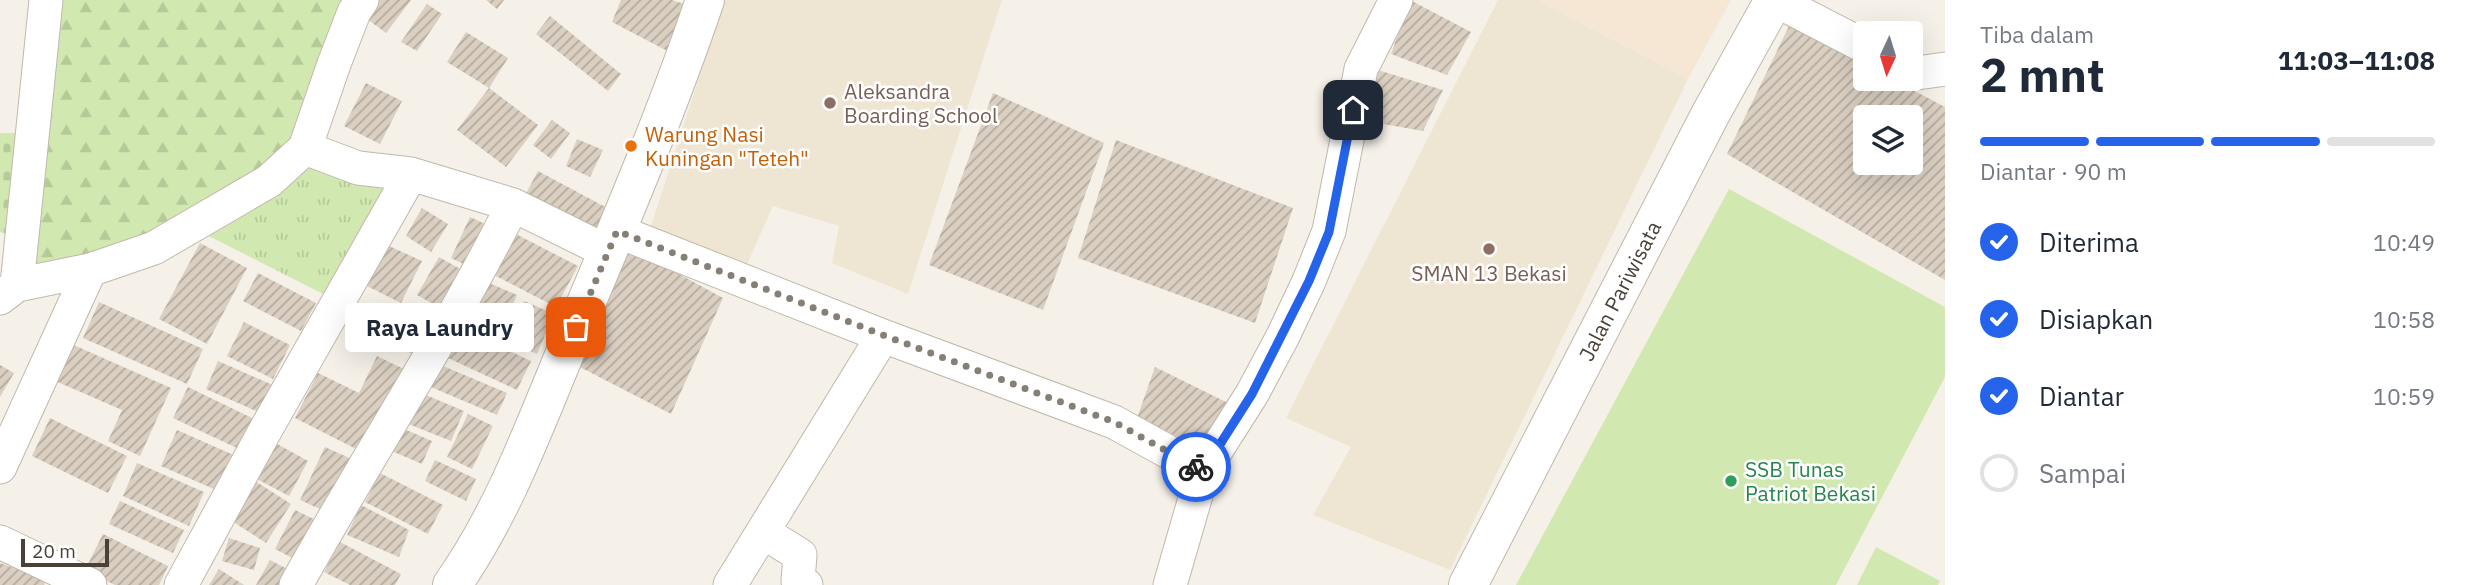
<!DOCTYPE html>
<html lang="id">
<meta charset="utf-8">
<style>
body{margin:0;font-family:"IBM Plex Sans",sans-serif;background:#f2f2f3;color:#1f2937;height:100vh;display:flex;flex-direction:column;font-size:26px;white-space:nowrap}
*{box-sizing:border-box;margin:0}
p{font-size:23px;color:#747a83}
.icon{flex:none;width:38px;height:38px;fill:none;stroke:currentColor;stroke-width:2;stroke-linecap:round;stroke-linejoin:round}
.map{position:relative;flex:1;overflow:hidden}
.details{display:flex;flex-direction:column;background:#fff;width:525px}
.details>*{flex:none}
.needle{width:46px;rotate:184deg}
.fabs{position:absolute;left:1853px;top:21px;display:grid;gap:14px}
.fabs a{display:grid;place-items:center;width:70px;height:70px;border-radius:7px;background:#fff;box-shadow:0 7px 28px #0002;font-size:35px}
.scale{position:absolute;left:21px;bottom:18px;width:88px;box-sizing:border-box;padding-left:7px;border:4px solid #494137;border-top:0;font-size:19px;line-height:24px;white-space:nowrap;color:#494137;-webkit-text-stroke:5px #fff;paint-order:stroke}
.pin{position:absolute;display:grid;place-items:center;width:60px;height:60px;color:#fff;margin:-30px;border-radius:14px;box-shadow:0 4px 10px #0006}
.courier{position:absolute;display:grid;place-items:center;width:70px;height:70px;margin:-35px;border:5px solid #2563eb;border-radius:50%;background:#fff;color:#222;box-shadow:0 2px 9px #0007}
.bubble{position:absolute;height:49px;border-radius:7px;background:#fff;box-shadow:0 7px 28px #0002;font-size:23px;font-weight:700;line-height:49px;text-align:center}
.summary em{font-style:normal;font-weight:700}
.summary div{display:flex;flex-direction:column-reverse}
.summary{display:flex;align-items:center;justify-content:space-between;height:119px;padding:0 35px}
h1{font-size:46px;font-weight:700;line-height:52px}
.bar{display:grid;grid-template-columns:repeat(4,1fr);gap:10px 7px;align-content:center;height:84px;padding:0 35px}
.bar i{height:9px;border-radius:5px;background:#e0e1e3}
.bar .current{background:#2563eb}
.bar p{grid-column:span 4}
ol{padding:0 35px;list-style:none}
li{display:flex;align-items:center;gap:21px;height:77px}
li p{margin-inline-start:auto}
li .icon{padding:7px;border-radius:50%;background:#2563eb;color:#fff;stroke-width:4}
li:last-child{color:#747a83}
li i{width:38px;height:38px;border:4px solid #e0e1e3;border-radius:50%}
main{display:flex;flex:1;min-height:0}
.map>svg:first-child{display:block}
.commercial{fill:#f6e7d4}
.education{fill:#eee6d3}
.grass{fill:url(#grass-tufts)}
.forest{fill:url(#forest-firs)}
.cemetery{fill:url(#cemetery-stones)}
.green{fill:#d1e9b1}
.building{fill:url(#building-hatch);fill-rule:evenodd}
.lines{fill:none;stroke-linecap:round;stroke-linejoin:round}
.minor-casing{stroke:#c0b8ab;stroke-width:35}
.tertiary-casing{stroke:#c0b8ab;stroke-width:40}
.minor{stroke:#fff;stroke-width:33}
.tertiary{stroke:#fff;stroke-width:38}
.done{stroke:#857f75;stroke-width:7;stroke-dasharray:0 12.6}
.route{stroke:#2563eb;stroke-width:9}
.education-dot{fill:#8d6e63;stroke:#fff;stroke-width:2.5}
.food-dot{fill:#e8710a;stroke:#fff;stroke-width:2.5}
.leisure-dot{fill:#2e9e5b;stroke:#fff;stroke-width:2.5}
.labels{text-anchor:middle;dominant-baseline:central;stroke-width:5;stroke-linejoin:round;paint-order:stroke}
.education-label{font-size:21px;fill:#785e54;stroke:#fff;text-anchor:start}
.food-label{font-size:21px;fill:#c56008;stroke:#fff;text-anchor:start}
.street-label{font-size:21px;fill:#494137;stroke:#fff}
.leisure-label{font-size:21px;fill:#27864d;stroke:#fff;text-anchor:start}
</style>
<main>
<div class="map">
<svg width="1945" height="585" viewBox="0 0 1945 585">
<defs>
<pattern id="grass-tufts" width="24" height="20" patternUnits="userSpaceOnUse" patternTransform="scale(1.75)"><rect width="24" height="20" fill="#d1e9b1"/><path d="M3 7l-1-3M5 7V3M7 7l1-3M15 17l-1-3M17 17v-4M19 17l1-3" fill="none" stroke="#b5c999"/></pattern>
<pattern id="forest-firs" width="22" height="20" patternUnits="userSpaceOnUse" patternTransform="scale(1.75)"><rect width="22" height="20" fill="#d1e9b1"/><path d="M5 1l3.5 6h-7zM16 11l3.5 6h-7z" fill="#b5c999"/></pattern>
<pattern id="cemetery-stones" width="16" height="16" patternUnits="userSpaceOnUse" patternTransform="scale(1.75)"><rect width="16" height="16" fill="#d1e9b1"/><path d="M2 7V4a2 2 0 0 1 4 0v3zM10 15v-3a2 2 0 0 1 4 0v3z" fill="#b5c999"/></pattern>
<pattern id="building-hatch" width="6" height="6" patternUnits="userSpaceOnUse" patternTransform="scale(1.75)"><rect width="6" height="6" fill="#dacfc1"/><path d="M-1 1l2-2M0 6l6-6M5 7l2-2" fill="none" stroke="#b3aa9e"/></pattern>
</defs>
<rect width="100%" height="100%" fill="#f5f1e9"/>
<path class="commercial" d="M1537,0H1731L1688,79Z"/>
<path class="education" d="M724,0H1002L908,294L832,263L839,226L773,206L741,278L649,232Z
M1498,0H1537L1688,79L1450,570L1313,515L1351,447L1286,418Z"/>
<path class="grass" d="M305,148L411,174L339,302L191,227Z"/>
<path class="forest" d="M46,0H362L305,148L222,210L17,285Z"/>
<path class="cemetery" d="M0,133H25L16,237L0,232Z"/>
<path class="green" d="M1729,189L1945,307V377L1836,585H1516Z
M1876,547L1940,581L1938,585H1857Z"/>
<path class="building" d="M369,0H411L386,33L359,13Z
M486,0H504L497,9Z
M621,0H672L690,6L675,55L612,22Z
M1410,0L1471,32L1447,75L1391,54Z
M427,4L442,14L417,51L401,42Z
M550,16L621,74L608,91L536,34Z
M1790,24L1866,64V79H1892L1945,107V280L1727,154ZM1866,117H1911V163H1866Z
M466,32L508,58L489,88L447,62Z
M1378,70L1443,90L1423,131L1366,121Z
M366,83L402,101L380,144L344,126Z
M489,88L538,125L506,167L457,130Z
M993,93L1104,143L1043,310L929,265Z
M552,120L570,133L551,159L533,145Z
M577,139L603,150L590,177L566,166Z
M1116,140L1293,208L1255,323L1078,258Z
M538,171L611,210L595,239L522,201Z
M422,208L448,224L431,252L406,236Z
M470,217L494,228L474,269L451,258Z
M512,232L578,266L556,307L490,273Z
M200,243L247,268L207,344L159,319Z
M624,244L723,298L671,414L576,365Z
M387,245L422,261L401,303L367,286Z
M439,257L469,274L447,312L417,295Z
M258,273L316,303L301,331L243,301Z
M487,282L517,295L499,337L469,324Z
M524,301L554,314L537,354L508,341Z
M99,302L203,349L187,384L83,338Z
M361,303L388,315L374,345L347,334Z
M413,304L443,320L421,359L392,343Z
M244,322L290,345L273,379L227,356Z
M462,329L531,361L517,390L448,358Z
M69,343L171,388L140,456L108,441L122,410L53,380Z
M377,356L406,370L364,453L295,418L318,373L359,393Z
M218,361L275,386L263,414L206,389Z
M436,363L507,393L497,415L426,385Z
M0,365L14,373L0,397Z
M1155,367L1230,404L1207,450L1137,418Z
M188,387L256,420L241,450L173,418Z
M414,390L464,411L451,441L401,421Z
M468,414L493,426L472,469L447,457Z
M50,418L127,456L108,493L32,456Z
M397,426L432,441L422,464L387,449Z
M177,430L238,457L223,493L161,466Z
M272,441L308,461L289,496L253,477Z
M325,447L356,461L331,514L300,500Z
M435,460L476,479L466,501L425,481Z
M137,463L204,492L189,526L123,496Z
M380,473L443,505L428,534L365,502Z
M252,479L291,504L266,543L227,518Z
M120,501L184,530L173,553L109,524Z
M361,505L409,530L399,557L347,535Z
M295,510L322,523L302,563L275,549Z
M103,534L168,566L159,585H115L85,570Z
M229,538L260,548L254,570L222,561Z
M340,542L401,574L395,585H350L324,572Z
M270,560L297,574L291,585H256Z
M0,563L46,580L44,585H0Z
M219,569L244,585H209Z"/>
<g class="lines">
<defs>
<path id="minor" d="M1775,0L1866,47
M1911,70L1917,73L1945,69
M305,148L358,168L411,174L513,205L608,252
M617,231L883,336L1114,422L1203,471
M17,285L46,0
M0,298L17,285L90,270L154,248L269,181L305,148L334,64L354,12L362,0
M0,467L90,270
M763,532L800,555L798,581L806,585
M0,542L90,585
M181,585L266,429L411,174
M296,585C367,457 447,336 513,205
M730,585L883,336
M1170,585L1203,471L1252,394L1283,336L1309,281L1329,231L1361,69L1396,0"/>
<g id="tertiary">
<path d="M452,585C503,513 534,427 568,346C616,232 665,118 705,0"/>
<path id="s1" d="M1468,585L1710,115L1774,0"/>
</g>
</defs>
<use href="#minor" class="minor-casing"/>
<use href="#tertiary" class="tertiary-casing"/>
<use href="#minor" class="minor"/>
<use href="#tertiary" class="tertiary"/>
</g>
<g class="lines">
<path class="done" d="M576,327L617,231L883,335L1114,422L1196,467"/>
<path class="route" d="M1196,467L1203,471L1252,394L1309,281L1329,232L1353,110"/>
</g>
<g class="education-dot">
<circle cx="830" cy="103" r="7"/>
<circle cx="1489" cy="249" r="7"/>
</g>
<circle class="food-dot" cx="631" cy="146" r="7"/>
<circle class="leisure-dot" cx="1731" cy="481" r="7"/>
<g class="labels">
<g class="education-label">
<text x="844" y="91">Aleksandra<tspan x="844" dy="24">Boarding School</tspan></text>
<text x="1489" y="273" text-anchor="middle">SMAN 13 Bekasi</text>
</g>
<g class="food-label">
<text x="645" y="134">Warung Nasi<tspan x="645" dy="24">Kuningan "Teteh"</tspan></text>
</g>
<g class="street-label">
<text stroke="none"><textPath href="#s1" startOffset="331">Jalan Pariwisata</textPath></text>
</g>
<g class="leisure-label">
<text x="1745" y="469">SSB Tunas<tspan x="1745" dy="24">Patriot Bekasi</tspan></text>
</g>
</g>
</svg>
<div class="fabs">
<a><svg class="needle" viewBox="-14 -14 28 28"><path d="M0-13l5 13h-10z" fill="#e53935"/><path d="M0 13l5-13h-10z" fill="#747a83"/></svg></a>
<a><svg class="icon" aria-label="layers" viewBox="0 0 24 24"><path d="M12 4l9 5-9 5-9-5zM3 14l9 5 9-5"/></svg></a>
</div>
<div class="scale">20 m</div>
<div class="pin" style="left:576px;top:327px;background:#ea580c"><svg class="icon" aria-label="bag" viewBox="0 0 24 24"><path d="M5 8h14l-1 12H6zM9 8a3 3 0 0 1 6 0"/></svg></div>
<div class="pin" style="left:1353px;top:110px;background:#1f2937"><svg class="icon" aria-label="home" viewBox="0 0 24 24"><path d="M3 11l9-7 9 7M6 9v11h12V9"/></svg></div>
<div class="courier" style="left:1196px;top:467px"><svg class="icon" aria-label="bike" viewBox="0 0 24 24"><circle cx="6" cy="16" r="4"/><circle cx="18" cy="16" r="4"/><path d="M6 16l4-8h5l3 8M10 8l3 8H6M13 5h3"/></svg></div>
<div class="bubble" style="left:345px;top:303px;width:189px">Raya Laundry</div>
</div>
<section class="details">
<div class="summary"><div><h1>2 mnt</h1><p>Tiba dalam</p></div><em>11:03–11:08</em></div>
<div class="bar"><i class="current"></i><i class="current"></i><i class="current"></i><i></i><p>Diantar · 90 m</p></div>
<ol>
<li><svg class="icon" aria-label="check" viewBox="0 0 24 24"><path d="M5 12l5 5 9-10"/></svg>Diterima<p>10:49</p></li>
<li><svg class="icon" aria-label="check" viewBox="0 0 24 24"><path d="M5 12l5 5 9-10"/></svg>Disiapkan<p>10:58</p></li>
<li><svg class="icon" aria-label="check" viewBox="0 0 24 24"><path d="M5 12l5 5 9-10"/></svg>Diantar<p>10:59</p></li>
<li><i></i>Sampai</li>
</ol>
</section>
</main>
